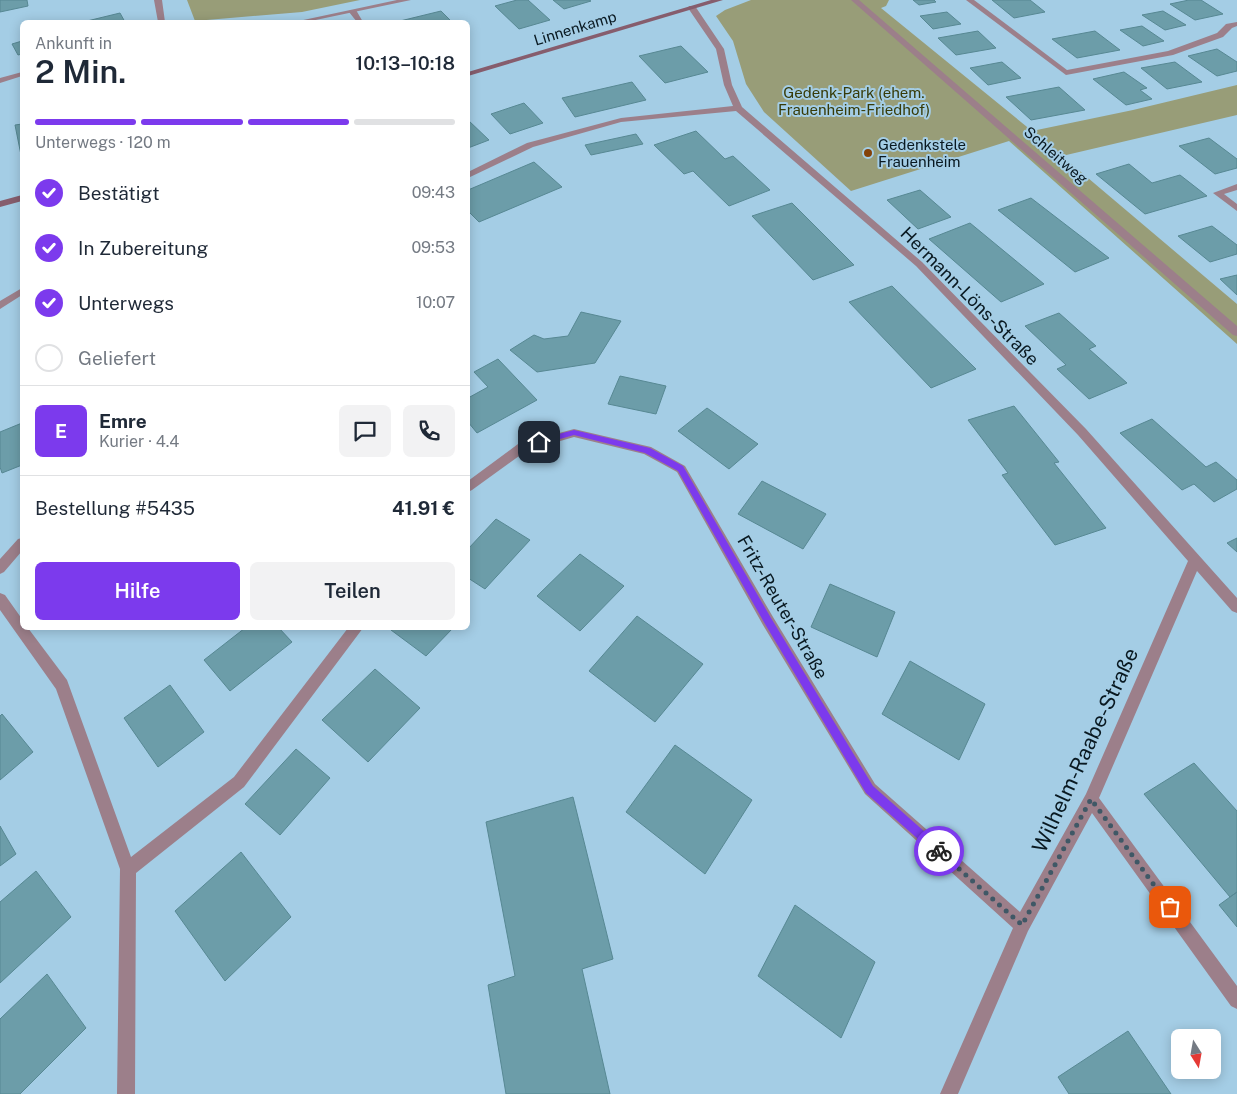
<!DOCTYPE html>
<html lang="de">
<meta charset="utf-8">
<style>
body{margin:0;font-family:"Public Sans",sans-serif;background:#f2f2f3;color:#1f2937;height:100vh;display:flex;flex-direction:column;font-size:19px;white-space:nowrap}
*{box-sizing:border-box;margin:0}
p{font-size:16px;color:#747a83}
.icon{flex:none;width:28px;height:28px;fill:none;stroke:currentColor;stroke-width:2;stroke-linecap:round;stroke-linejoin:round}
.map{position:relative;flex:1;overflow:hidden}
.panel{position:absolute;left:20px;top:20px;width:450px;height:610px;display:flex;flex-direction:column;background:#fff;border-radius:8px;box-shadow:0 2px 12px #0003}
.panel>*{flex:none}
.needle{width:32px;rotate:169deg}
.controls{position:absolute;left:1171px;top:1029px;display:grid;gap:10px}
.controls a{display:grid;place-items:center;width:50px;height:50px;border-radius:8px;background:#fff;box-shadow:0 2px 12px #0003;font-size:25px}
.pin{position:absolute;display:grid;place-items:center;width:42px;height:42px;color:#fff;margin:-21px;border-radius:10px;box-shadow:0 2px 8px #0006}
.courier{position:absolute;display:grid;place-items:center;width:50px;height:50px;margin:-25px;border:4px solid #7c3aed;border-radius:50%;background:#fff;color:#222;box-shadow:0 1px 6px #0007}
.overview em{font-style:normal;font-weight:600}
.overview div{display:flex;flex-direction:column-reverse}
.overview{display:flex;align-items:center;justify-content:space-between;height:85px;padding:0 15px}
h1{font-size:32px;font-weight:600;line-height:38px}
.bar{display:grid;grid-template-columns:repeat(4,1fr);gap:8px 5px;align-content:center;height:60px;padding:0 15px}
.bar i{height:6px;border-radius:4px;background:#e0e1e3}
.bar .active{background:#7c3aed}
.bar p{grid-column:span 4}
.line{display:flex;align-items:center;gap:12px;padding:0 15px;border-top:1px solid #e0e1e3}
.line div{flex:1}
.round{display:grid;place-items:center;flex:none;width:52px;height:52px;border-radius:8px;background:#f2f2f3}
ol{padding:0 15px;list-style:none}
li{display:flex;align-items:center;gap:15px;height:55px}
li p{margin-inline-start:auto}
li .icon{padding:5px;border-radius:50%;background:#7c3aed;color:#fff;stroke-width:4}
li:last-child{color:#747a83}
li i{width:28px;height:28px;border:2px solid #e0e1e3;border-radius:50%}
.action{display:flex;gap:10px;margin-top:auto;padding:10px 15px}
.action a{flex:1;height:58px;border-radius:8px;background:#7c3aed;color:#fff;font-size:20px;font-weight:600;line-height:58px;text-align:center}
.action a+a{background:#f2f2f3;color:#1f2937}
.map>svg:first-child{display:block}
.green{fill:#989d78}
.building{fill:#6c9da9;stroke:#578893}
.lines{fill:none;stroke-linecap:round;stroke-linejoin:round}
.service{fill:#9c7f8a;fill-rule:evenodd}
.minor{fill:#9c7f8a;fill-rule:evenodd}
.secondary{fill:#865d6d;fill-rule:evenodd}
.route{fill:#7c3aed}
.done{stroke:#3f5866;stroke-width:5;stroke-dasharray:0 9}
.poi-dot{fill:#83420a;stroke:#a4cde5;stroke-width:2}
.labels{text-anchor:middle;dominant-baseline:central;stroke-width:4;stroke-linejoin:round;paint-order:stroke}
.far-street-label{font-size:15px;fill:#091921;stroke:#a4cde5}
.far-park-label{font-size:15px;fill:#373b08;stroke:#a4cde5}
.far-poi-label{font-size:15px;fill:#091921;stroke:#a4cde5;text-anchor:start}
.street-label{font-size:18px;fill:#091921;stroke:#a4cde5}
.near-street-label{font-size:21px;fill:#091921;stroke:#a4cde5}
</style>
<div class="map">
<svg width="1237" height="1094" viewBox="0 0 1237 1094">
<rect width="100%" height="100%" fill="#a4cde5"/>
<path class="green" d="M187,0H360L302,12L195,21Z
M751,0H889L886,6L881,8L1032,131L1133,110L1237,85V115L1062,156L1237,304V344L1009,141L851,191L764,112L746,84L733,41L716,16L725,10Z"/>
<path class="building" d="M0,0H27L28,6L0,12Z
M517,0H528L550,20L519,29L495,6Z
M553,0H589L591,1L564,9Z
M913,0H934L936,2L919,5Z
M992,0H1030L1045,12L1014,18Z
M1189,0H1201L1223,14L1195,20L1170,4Z
M441,11L452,22H396Z
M1163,11L1186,25L1165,30L1142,15Z
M947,12L961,24L933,29L920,16Z
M120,13L125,22H83Z
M1142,26L1164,41L1143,46L1120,30Z
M978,31L996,48L956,55L938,38Z
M1095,31L1120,50L1077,58L1052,39Z
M22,41V54L18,55L12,44Z
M681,46L708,72L665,83L639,56Z
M1217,49L1237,62V71L1217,76L1188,56Z
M1002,62L1021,78L988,85L970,68Z
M1175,62L1202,82L1167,89L1141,68Z
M1124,72L1147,88L1140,90L1152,99L1126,105L1093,79Z
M632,82L646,100L575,117L562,98Z
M1059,87L1085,110L1031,120L1006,97Z
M524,103L543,123L510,134L491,114Z
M468,120L489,140L468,148Z
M22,124V160L15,125Z
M696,131L725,159L733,156L770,190L729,206L693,171L684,174L654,145Z
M636,134L643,144L591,155L585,145Z
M1209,138L1237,159V168L1215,174L1179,146Z
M534,162L562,187L479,222L468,211V190Z
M1129,164L1152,183L1180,175L1207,196L1145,214L1096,174Z
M920,190L951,217L918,229L887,200Z
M1031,198L1109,258L1075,272L998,210Z
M792,203L854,265L813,280L752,216Z
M970,223L1044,284L1001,302L929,239Z
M1212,226L1237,245V254L1210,262L1178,236Z
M1237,275V295L1220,279Z
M892,286L976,369L931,388L849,302Z
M581,312L621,321L595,363L537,372L510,350L534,335L544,339L568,336Z
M1059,313L1096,346L1089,349L1127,383L1089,399L1057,369L1066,365L1025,326Z
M498,359L537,400L477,433L468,422V398L488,387L474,372Z
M620,376L666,386L656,414L608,404Z
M1014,406L1059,462L1054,463L1106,528L1055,545L1002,475L1008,473L968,420Z
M707,408L758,444L729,469L678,431Z
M1152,419L1206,467L1216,462L1237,480V489L1214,502L1194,484L1182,490L1120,433Z
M22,423V465L2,473L0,467V432Z
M762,481L826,514L803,549L738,514Z
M496,519L530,540L485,589L468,578V549Z
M1237,538V552L1227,543Z
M580,554L624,586L580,631L537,596Z
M830,584L895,612L877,657L811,627Z
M637,616L703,664L655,722L589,671Z
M245,628H279L292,642L230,691L204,660Z
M393,628H453L426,656L391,630Z
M910,661L985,704L959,760L882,714Z
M375,669L420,708L368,762L322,720Z
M170,685L204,732L158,767L124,718Z
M2,714L33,752L0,780V716Z
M675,745L752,800L705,874L626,812Z
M296,749L330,778L280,835L245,804Z
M1194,763L1237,811V892L1230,897L1144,794Z
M573,797L613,959L582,969L610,1094H506L488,985L515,976L486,822Z
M0,826L16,854L0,866Z
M241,852L291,917L225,981L175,911Z
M36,871L71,917L0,983V902Z
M1237,892V927L1219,905Z
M795,905L875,962L841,1038L758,976Z
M47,974L86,1028L20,1094H0V1019Z
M1128,1031L1171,1094H1069L1058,1077Z"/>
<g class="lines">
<path class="service" d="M851,0H859L1237,326V336L1233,335Z
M350,10H356L363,22H357L349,12Z"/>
<path class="minor" d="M154,0H162L165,22H158Z
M397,0H411L306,22H294Z
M966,0H974L1067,70L1168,51L1217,33L1226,24L1237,22V26L1232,28L1223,37L1173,55L1066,75Z
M689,6H695L724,49L732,85L742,107L922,262L1086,429L1237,598V613L1232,611L1197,571L1099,798L1237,986V1009L1231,1006L1092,813L1028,931L958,1094H940L1013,928L865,794L763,625L677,472L644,454L574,437L526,451L472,490L468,492V481L518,444L574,429L651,447L685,466L773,617L875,784L1020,912L1086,794L1188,561L1078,435L916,266L736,111L621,122L533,147L468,178V172L527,143L621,118L733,106L724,85L716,49L688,8Z
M22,72V76L0,83V78Z
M1237,184V190L1224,194L1237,204V211L1213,193Z
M22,288V295L0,309V301Z
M22,538V551L4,572L0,574V559L18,539Z
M0,593L5,595L22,619V628H28L67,680L131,857L234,777L348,628H363L244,787L136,873L135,1094H117L120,869L56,689L0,610Z"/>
<path class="secondary" d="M711,0H723L468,76V72Z
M22,195V201L0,207V201Z"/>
</g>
<path class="route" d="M574,430L650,448L683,466L771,618L873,786L943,848V855H936L866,793L765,624L678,471L645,453L574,435L539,445L535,442L536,440Z"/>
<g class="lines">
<path class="done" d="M939,851L1022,925L1091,799L1170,907"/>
</g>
<circle class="poi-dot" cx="868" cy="153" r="5"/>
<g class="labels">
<g class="far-street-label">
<text transform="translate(575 28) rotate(-17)">Linnenkamp</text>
<text transform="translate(1056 155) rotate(41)">Schleitweg</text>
</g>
<g class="far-park-label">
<text x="854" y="92">Gedenk-Park (ehem.<tspan x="854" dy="17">Frauenheim-Friedhof)</tspan></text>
</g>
<g class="far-poi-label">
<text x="878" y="144">Gedenkstele<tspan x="878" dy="17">Frauenheim</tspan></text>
</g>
<g class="street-label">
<text transform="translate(970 296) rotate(45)">Hermann-Löns-Straße</text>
<text transform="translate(783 607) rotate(60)">Fritz-Reuter-Straße</text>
</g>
<g class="near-street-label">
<text transform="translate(1085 750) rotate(-65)">Wilhelm-Raabe-Straße</text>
</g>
</g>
</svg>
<div class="controls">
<a><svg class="needle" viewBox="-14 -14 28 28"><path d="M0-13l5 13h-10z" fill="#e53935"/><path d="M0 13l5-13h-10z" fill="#747a83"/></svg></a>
</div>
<div class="pin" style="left:1170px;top:907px;background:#ea580c"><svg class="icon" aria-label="bag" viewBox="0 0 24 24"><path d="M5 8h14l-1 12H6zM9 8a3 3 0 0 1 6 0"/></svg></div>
<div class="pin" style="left:539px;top:442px;background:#1f2937"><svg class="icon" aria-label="home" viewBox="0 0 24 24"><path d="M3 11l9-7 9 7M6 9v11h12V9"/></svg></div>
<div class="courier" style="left:939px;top:851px"><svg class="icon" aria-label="bike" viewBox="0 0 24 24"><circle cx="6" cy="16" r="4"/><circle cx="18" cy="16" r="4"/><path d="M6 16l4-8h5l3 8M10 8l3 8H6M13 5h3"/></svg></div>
<section class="panel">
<div class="overview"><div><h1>2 Min.</h1><p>Ankunft in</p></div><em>10:13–10:18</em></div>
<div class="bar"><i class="active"></i><i class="active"></i><i class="active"></i><i></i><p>Unterwegs · 120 m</p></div>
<ol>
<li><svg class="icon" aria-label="check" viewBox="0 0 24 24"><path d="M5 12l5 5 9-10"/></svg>Bestätigt<p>09:43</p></li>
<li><svg class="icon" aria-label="check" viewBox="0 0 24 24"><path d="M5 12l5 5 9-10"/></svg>In Zubereitung<p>09:53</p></li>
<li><svg class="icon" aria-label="check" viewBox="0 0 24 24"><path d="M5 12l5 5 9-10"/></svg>Unterwegs<p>10:07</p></li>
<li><i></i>Geliefert</li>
</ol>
<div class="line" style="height:90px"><b class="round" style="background:#7c3aed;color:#fff">E</b><div><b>Emre</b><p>Kurier · 4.4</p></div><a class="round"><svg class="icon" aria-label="chat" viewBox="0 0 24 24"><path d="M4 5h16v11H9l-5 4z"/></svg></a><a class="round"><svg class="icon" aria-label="phone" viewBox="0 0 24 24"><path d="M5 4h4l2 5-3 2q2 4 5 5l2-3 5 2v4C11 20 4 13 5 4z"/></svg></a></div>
<div class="line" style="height:65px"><div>Bestellung #5435</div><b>41.91 €</b></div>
<div class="action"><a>Hilfe</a><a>Teilen</a></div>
</section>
</div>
